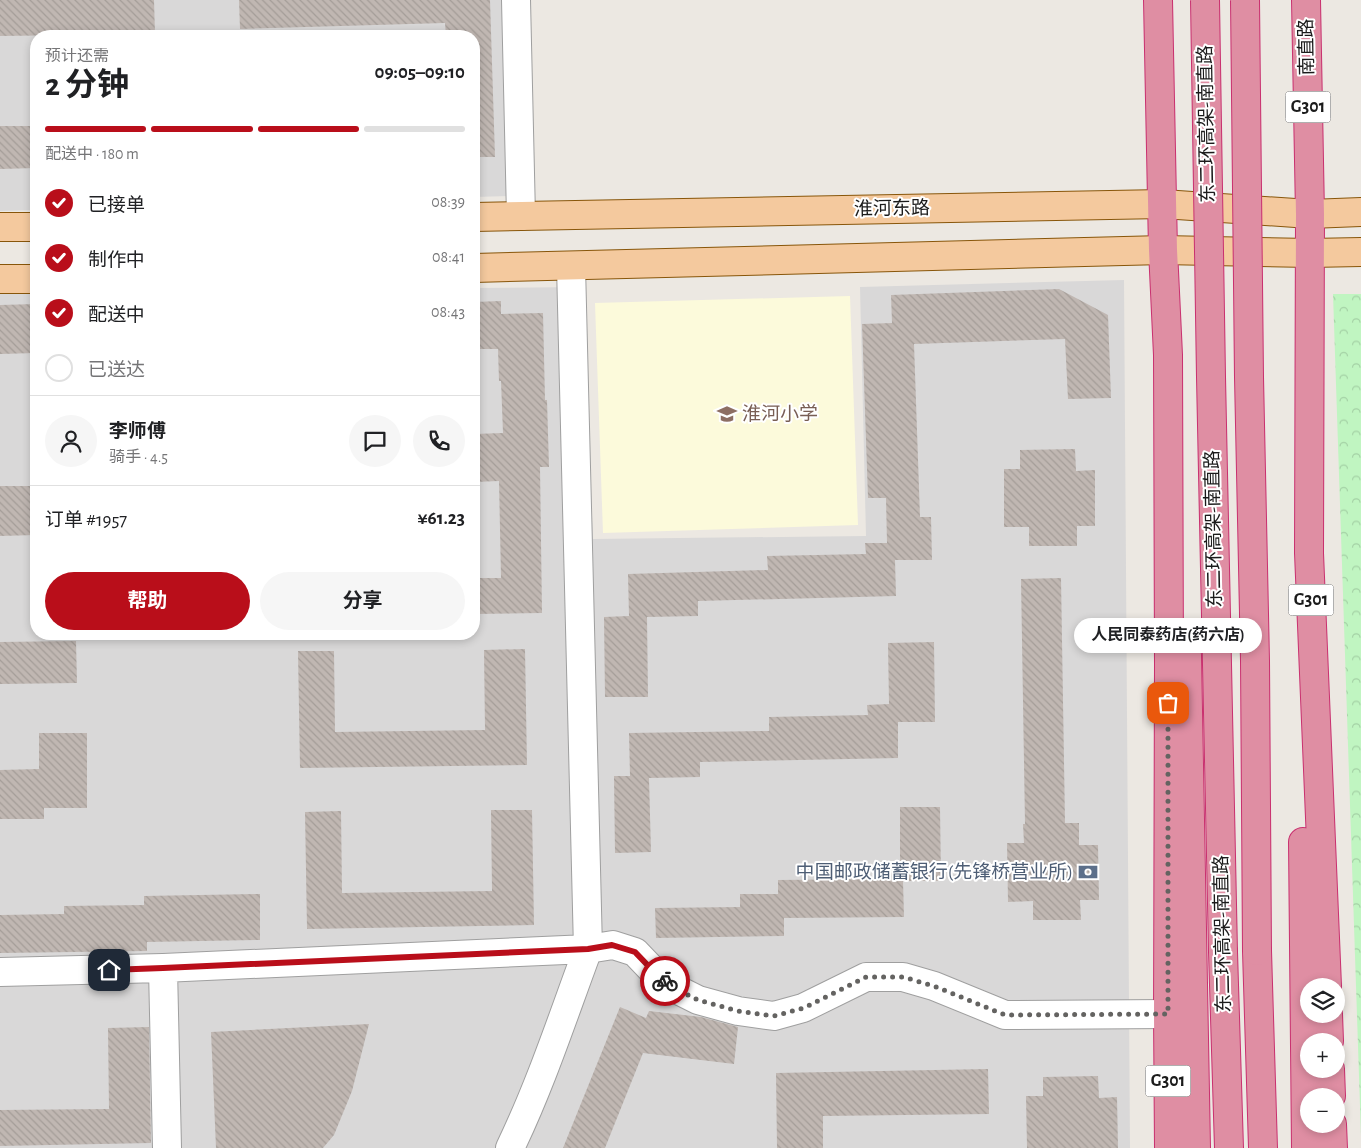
<!DOCTYPE html>
<html lang="zh">
<meta charset="utf-8">
<style>
body{margin:0;font-family:"Alegreya Sans","Noto Sans SC",sans-serif;background:#f6f6f6;color:#202124;height:100vh;display:flex;flex-direction:column;font-size:19px;white-space:nowrap}
*{box-sizing:border-box;margin:0}
p{font-size:16px;color:#757577}
.icon{flex:none;width:28px;height:28px;fill:none;stroke:currentColor;stroke-width:2;stroke-linecap:round;stroke-linejoin:round}
.map{position:relative;flex:1;overflow:hidden}
.panel{position:absolute;left:30px;top:30px;width:450px;height:610px;display:flex;flex-direction:column;background:#fff;border-radius:20px;box-shadow:0 2px 8px #0003}
.panel>*{flex:none}
.controls{position:absolute;left:1300px;top:978px;display:grid;gap:10px}
.controls a{display:grid;place-items:center;width:45px;height:45px;border-radius:50%;background:#fff;box-shadow:0 2px 8px #0003;font-size:25px}
.pin{position:absolute;display:grid;place-items:center;width:42px;height:42px;color:#fff;margin:-21px;border-radius:10px;box-shadow:0 2px 8px #0006}
.courier{position:absolute;display:grid;place-items:center;width:50px;height:50px;margin:-25px;border:4px solid #b90e1a;border-radius:50%;background:#fff;color:#222;box-shadow:0 1px 6px #0007}
.bubble{position:absolute;height:35px;border-radius:18px;background:#fff;box-shadow:0 2px 8px #0003;font-size:16px;font-weight:700;line-height:35px;text-align:center}
.overview em{font-style:normal;font-weight:700}
.overview div{display:flex;flex-direction:column-reverse}
.overview{display:flex;align-items:center;justify-content:space-between;height:85px;padding:0 15px}
h1{font-size:32px;font-weight:700;line-height:38px}
.bar{display:grid;grid-template-columns:repeat(4,1fr);gap:8px 5px;align-content:center;height:60px;padding:0 15px}
.bar i{height:6px;border-radius:4px;background:#e0e0e0}
.bar .on{background:#b90e1a}
.bar p{grid-column:span 4}
.line{display:flex;align-items:center;gap:12px;padding:0 15px;border-top:1px solid #e0e0e0}
.line div{flex:1}
.round{display:grid;place-items:center;flex:none;width:52px;height:52px;border-radius:26px;background:#f6f6f6}
ol{padding:0 15px;list-style:none}
li{display:flex;align-items:center;gap:15px;height:55px}
li p{margin-inline-start:auto}
li .icon{padding:5px;border-radius:50%;background:#b90e1a;color:#fff;stroke-width:4}
li:last-child{color:#757577}
li i{width:28px;height:28px;border:2px solid #e0e0e0;border-radius:50%}
.button{display:flex;gap:10px;margin-top:auto;padding:10px 15px}
.button a{flex:1;height:58px;border-radius:30px;background:#b90e1a;color:#fff;font-size:20px;font-weight:700;line-height:58px;text-align:center}
.button a+a{background:#f6f6f6;color:#202124}
.map>svg:first-child{display:block}
.residential{fill:#d9d8d8}
.education{fill:#fcfadb}
.park{fill:url(#park-crowns)}
.building{fill:url(#building-back-hatch)}
.lines{fill:none;stroke-linecap:round;stroke-linejoin:round}
.minor-casing{stroke:#9f9f9f;stroke-width:30}
.major-casing{stroke:#88560a;stroke-width:30}
.highway-casing{stroke:#c9306f;stroke-width:30}
.minor{stroke:#fff;stroke-width:28}
.major{stroke:#f4c99e;stroke-width:28}
.highway{stroke:#df8ea3;stroke-width:28}
.highway-bridge-casing{stroke:#c9306f;stroke-width:30;stroke-linecap:butt}
.highway-bridge{stroke:#df8ea3;stroke-width:28}
.done{stroke:#646361;stroke-width:5;stroke-dasharray:0 9}
.route{stroke:#b90e1a;stroke-width:6}
.labels{text-anchor:middle;dominant-baseline:central;stroke-width:4;stroke-linejoin:round;paint-order:stroke}
.shield{fill:#fff;stroke:#5f5f5f;stroke-width:1}
.shield-label{font-size:18px;font-weight:bold;fill:#1b1b1b}
.street-label{font-size:19px;fill:#1b1b1b;stroke:#fff}
.education-label{font-size:19px;fill:#785e54;stroke:#fff;text-anchor:start}
.service-label{font-size:19px;fill:#4e5e75;stroke:#fff;text-anchor:end}
</style>
<div class="map">
<svg width="1361" height="1148" viewBox="0 0 1361 1148">
<defs>
<pattern id="park-crowns" width="20" height="18" patternUnits="userSpaceOnUse" patternTransform="scale(1.25)"><rect width="20" height="18" fill="#c0f5c1"/><path d="M2 6a3 3 0 1 1 6 0M12 15a3 3 0 1 1 6 0" fill="none" stroke="#a4d1a5"/></pattern>
<pattern id="building-back-hatch" width="6" height="6" patternUnits="userSpaceOnUse" patternTransform="scale(1.25)"><rect width="6" height="6" fill="#c0b7b2"/><path d="M-1 5l2 2M0 0l6 6M5-1l2 2" fill="none" stroke="#a49d98"/></pattern>
</defs>
<rect width="100%" height="100%" fill="#ece8e2"/>
<path class="residential" d="M0,0H505L509,196L474,197V36H36V210L0,211Z
M1124,280L1130,1148H0V290H36V634H474V288L582,287L593,539L866,536L860,287Z"/>
<path class="education" d="M850,296L858,525L603,533L595,303Z"/>
<path class="park" d="M1333,294H1361V1136Z"/>
<path class="building" d="M0,0H154L155,34L0,36Z
M239,0H490L495,157H474V36H446L445,23L240,29Z
M0,126H36V168L0,169Z
M1059,289L1108,315L1111,398L1068,399L1065,339L914,344L920,517H931L932,560H895L896,596L698,601V616L647,617L648,697H605L604,617L629,616L628,574L768,570L767,556L866,554L865,543H887L886,498H868L862,324L892,323L891,295Z
M501,301V314L543,313L545,400H547L549,467H540L542,613L474,614V578H501L499,481L474,482V434L503,433L501,381H499L498,349H474V302Z
M36,304V353L0,354V305Z
M1075,449L1076,471L1095,470V526H1077V546H1029V527H1004V469H1020V450Z
M0,486H36V535L0,536Z
M1061,578L1065,823H1079V845H1098L1099,900H1080L1081,920H1033V901L1008,902L1007,843H1024L1023,824H1025L1021,579Z
M76,641L77,683L0,684V642Z
M934,642L935,722H898V758L700,762V777L649,778L651,852L615,853L614,776H630L629,733L769,731V717L868,715L867,705L889,704L888,643Z
M525,649L527,765L300,768L298,651H334L335,732L485,730L484,650Z
M39,733H87V808H44V819H0V770L39,769Z
M900,807H940L941,881H903L904,917L784,918V936L656,938L655,908L740,907V894H778V880L879,879L878,868H900Z
M491,810H532L534,925L307,929L305,812L341,811L342,893L492,891Z
M260,894V940L147,942V951L0,953V915L64,914V906L144,905V896Z
M620,1007L646,1018L649,1011L701,1017L738,1027L734,1064L643,1053L605,1148H563Z
M369,1024L352,1091L334,1135L323,1148H216L211,1032Z
M149,1027L151,1143L0,1146V1110L109,1109L108,1028Z
M988,1069L989,1114L823,1116V1148H777L776,1073Z
M1098,1076L1099,1098L1117,1097L1118,1148H1027L1026,1096H1043V1077Z"/>
<g class="lines">
<defs>
<path id="minor" d="M516,0L521,216
M163,968L167,1148
M0,972L163,968L588,949L613,945L635,952L658,976L676,989L698,1000L738,1011L774,1016L803,1008L866,977H903L934,986L1005,1015L1168,1014
M510,1148C541,1084 563,1016 588,949L571,266"/>
<path id="major" d="M474,217L1163,204L1310,214L1361,212
M0,227H36
M474,268L1163,250L1310,253L1361,252
M0,279H36"/>
<path id="highway" d="M1158,0L1163,250L1168,355L1169,664L1168,1014L1169,1148
M1306,0L1310,214L1309,553L1327,986
M1187,655L1196,1148
M1303,842L1306,1148
M1257,951L1263,1148
M1223,952L1229,1148
M1328,1014L1329,1041
M1330,1069L1331,1096
M1332,1124L1333,1148"/>
</defs>
<use href="#minor" class="minor-casing"/>
<use href="#major" class="major-casing"/>
<use href="#highway" class="highway-casing"/>
<use href="#minor" class="minor"/>
<use href="#major" class="major"/>
<use href="#highway" class="highway"/>
<defs>
<path id="highway-bridge" d="M1205,0L1211,377L1223,952
M1245,0L1249,377L1255,661L1257,951"/>
</defs>
<use href="#highway-bridge" class="highway-bridge-casing"/>
<use href="#highway-bridge" class="highway-bridge"/>
</g>
<g class="lines">
<path class="done" d="M665,981L676,989L698,1000L738,1011L774,1016L804,1008L866,977H903L934,986L1005,1015L1168,1014V703"/>
<path class="route" d="M109,970L163,968L588,949L612,945L635,952L658,976L665,981"/>
</g>
<defs>
<symbol id="school-bare" viewBox="-9 -9 18 18"><path d="M0-5L7-2L0 1L-7-2ZM-4 1L0 2.5L4 1V4Q0 6-4 4Z" fill="#8d6e63" stroke="#fff" stroke-width="2.5" paint-order="stroke"/></symbol>
<symbol id="bank-bare" viewBox="-9 -9 18 18"><path d="M-6-4H6V4H-6ZM0-2.3a2.3 2.3 0 1 0 0 4.6a2.3 2.3 0 1 0 0-4.6Z" fill="#5c6f8a" stroke="#fff" stroke-width="2.5" paint-order="stroke"/></symbol>
</defs>
<g fill-rule="evenodd">
<use href="#school-bare" x="713" y="400" width="28" height="28"/>
<use href="#bank-bare" x="1074" y="858" width="28" height="28"/>
</g>
<g class="labels">
<g class="shield">
<rect x="1285.5" y="91.5" width="45" height="31" rx="4"/>
<rect x="1288.5" y="584.5" width="45" height="31" rx="4"/>
<rect x="1145.5" y="1065.5" width="45" height="31" rx="4"/>
</g>
<g class="shield-label">
<text x="1308" y="107">G301</text>
<text x="1311" y="600">G301</text>
<text x="1168" y="1081">G301</text>
</g>
<g class="street-label">
<text transform="translate(1307 47) rotate(-91)">南直路</text>
<text transform="translate(1207 124) rotate(-91)">东二环高架-南直路</text>
<text transform="translate(892 209) rotate(-1)">淮河东路</text>
<text transform="translate(1214 529) rotate(-91)">东二环高架-南直路</text>
<text transform="translate(1223 934) rotate(-91)">东二环高架-南直路</text>
</g>
<g class="education-label">
<text x="742" y="414">淮河小学</text>
</g>
<g class="service-label">
<text x="1073" y="872">中国邮政储蓄银行(先锋桥营业所)</text>
</g>
</g>
</svg>
<div class="controls">
<a><svg class="icon" aria-label="layers" viewBox="0 0 24 24"><path d="M12 4l9 5-9 5-9-5zM3 14l9 5 9-5"/></svg></a>
<a>+</a>
<a>−</a>
</div>
<div class="pin" style="left:1168px;top:703px;background:#ea580c"><svg class="icon" aria-label="bag" viewBox="0 0 24 24"><path d="M5 8h14l-1 12H6zM9 8a3 3 0 0 1 6 0"/></svg></div>
<div class="pin" style="left:109px;top:970px;background:#1f2937"><svg class="icon" aria-label="home" viewBox="0 0 24 24"><path d="M3 11l9-7 9 7M6 9v11h12V9"/></svg></div>
<div class="courier" style="left:665px;top:981px"><svg class="icon" aria-label="bike" viewBox="0 0 24 24"><circle cx="6" cy="16" r="4"/><circle cx="18" cy="16" r="4"/><path d="M6 16l4-8h5l3 8M10 8l3 8H6M13 5h3"/></svg></div>
<div class="bubble" style="left:1074px;top:618px;width:188px">人民同泰药店(药六店)</div>
<section class="panel">
<div class="overview"><div><h1>2 分钟</h1><p>预计还需</p></div><em>09:05–09:10</em></div>
<div class="bar"><i class="on"></i><i class="on"></i><i class="on"></i><i></i><p>配送中 · 180 m</p></div>
<ol>
<li><svg class="icon" aria-label="check" viewBox="0 0 24 24"><path d="M5 12l5 5 9-10"/></svg>已接单<p>08:39</p></li>
<li><svg class="icon" aria-label="check" viewBox="0 0 24 24"><path d="M5 12l5 5 9-10"/></svg>制作中<p>08:41</p></li>
<li><svg class="icon" aria-label="check" viewBox="0 0 24 24"><path d="M5 12l5 5 9-10"/></svg>配送中<p>08:43</p></li>
<li><i></i>已送达</li>
</ol>
<div class="line" style="height:90px"><a class="round"><svg class="icon" aria-label="person" viewBox="0 0 24 24"><circle cx="12" cy="8" r="4"/><path d="M4 21q1-7 8-7t8 7"/></svg></a><div><b>李师傅</b><p>骑手 · 4.5</p></div><a class="round"><svg class="icon" aria-label="chat" viewBox="0 0 24 24"><path d="M4 5h16v11H9l-5 4z"/></svg></a><a class="round"><svg class="icon" aria-label="phone" viewBox="0 0 24 24"><path d="M5 4h4l2 5-3 2q2 4 5 5l2-3 5 2v4C11 20 4 13 5 4z"/></svg></a></div>
<div class="line" style="height:65px"><div>订单 #1957</div><b>¥61.23</b></div>
<div class="button"><a>帮助</a><a>分享</a></div>
</section>
</div>
